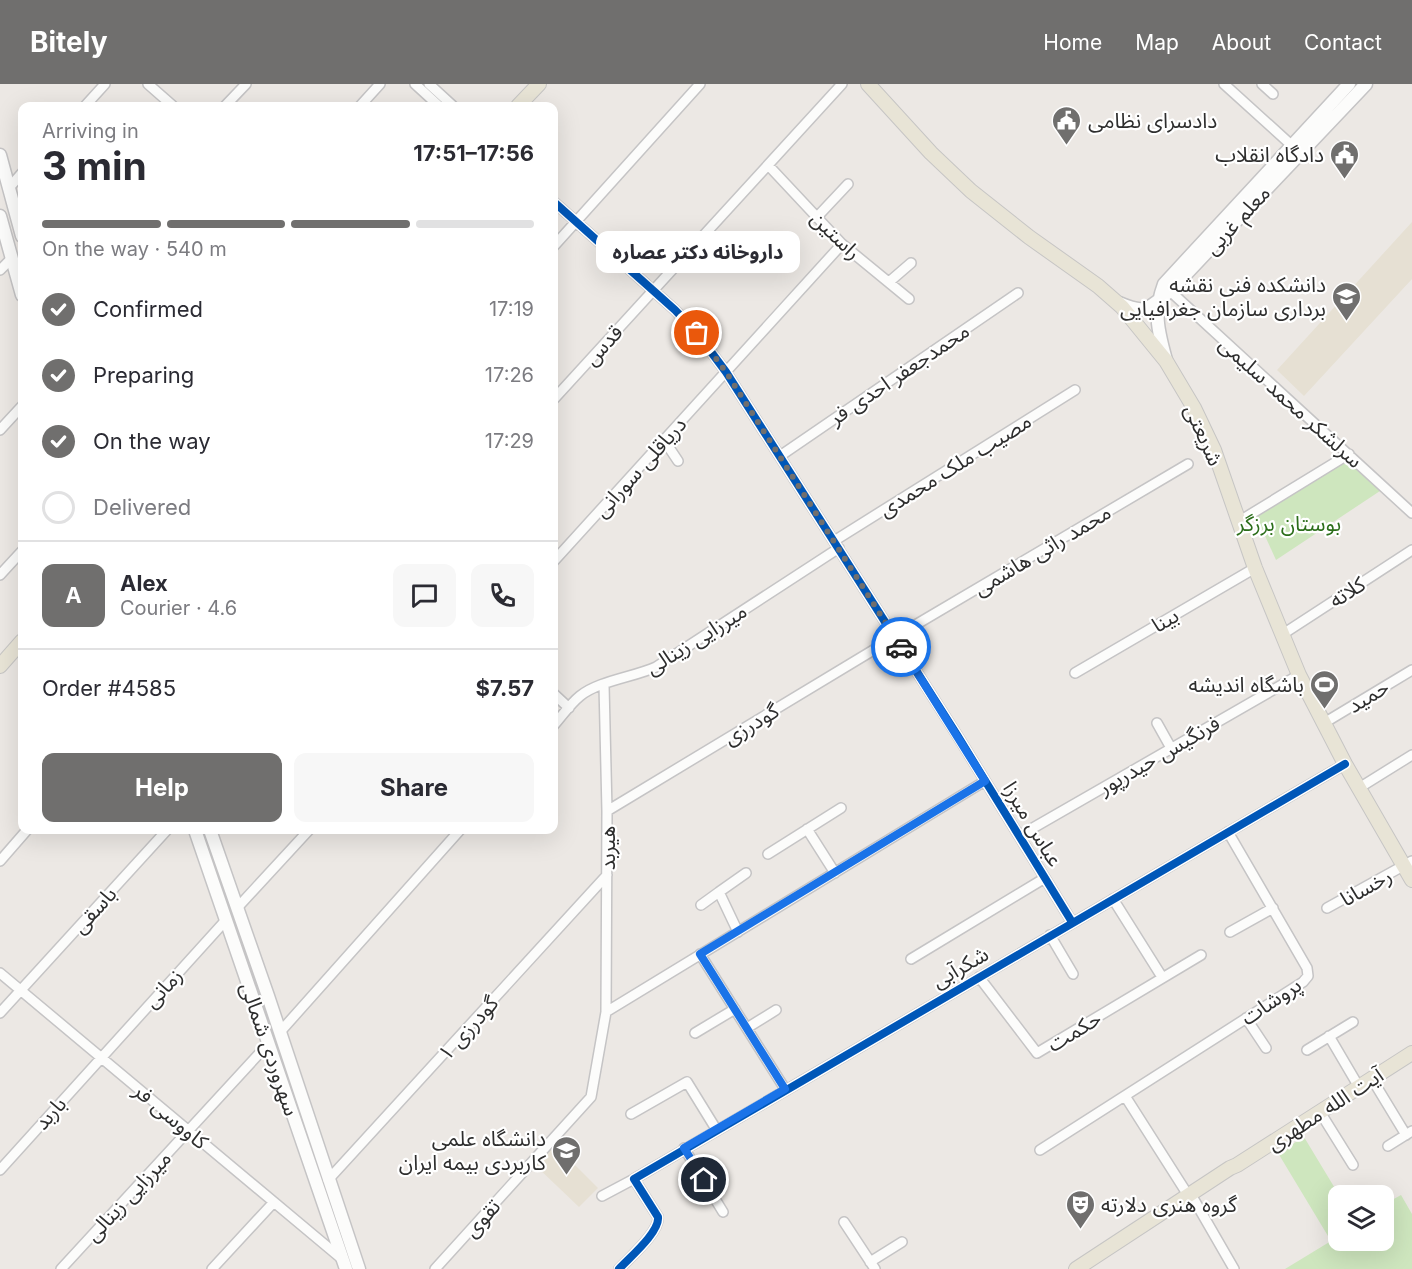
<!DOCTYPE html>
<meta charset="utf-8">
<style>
body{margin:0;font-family:Inter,"Noto Sans Arabic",sans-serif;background:#f7f7f7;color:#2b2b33;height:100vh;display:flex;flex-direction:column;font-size:22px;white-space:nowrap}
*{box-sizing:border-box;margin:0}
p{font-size:20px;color:#7c7c81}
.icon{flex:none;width:33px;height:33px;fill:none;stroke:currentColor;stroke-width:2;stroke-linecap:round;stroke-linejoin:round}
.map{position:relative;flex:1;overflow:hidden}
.side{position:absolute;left:18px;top:18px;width:540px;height:732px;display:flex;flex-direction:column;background:#fff;border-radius:12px;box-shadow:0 6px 24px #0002}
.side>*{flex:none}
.controls{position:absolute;left:1328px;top:1101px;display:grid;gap:12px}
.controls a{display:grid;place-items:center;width:66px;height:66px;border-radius:12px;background:#fff;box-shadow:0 6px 24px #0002;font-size:30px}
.pin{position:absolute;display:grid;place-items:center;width:51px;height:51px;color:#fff;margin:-26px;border:3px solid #fff;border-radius:50%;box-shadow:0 2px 6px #0007}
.courier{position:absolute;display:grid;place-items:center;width:60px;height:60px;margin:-30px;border:4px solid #1a73e8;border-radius:50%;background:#fff;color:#222;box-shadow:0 2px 8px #0007}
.bubble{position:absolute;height:42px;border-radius:12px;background:#fff;box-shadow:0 6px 24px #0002;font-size:20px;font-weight:700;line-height:42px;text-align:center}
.headline em{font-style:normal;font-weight:700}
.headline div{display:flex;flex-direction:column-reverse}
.headline{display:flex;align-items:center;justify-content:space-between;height:102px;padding:0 24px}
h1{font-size:39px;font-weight:700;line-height:45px}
.bar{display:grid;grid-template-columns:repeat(4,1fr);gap:9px 6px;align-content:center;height:72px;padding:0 24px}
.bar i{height:8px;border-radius:4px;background:#e1e1e2}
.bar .selected{background:#706f6e}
.bar p{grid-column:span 4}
.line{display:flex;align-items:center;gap:15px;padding:0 24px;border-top:2px solid #e1e1e2}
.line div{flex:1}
.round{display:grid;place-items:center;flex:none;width:63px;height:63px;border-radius:12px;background:#f7f7f7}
ol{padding:0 24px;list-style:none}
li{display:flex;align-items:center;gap:18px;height:66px}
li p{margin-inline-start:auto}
li .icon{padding:6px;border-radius:50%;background:#706f6e;color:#fff;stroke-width:4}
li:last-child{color:#7c7c81}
li i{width:33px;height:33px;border:3px solid #e1e1e2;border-radius:50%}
.action{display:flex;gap:12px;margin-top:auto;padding:12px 24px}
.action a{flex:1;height:69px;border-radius:12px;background:#706f6e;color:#fff;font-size:24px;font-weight:700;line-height:69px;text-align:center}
.action a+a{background:#f7f7f7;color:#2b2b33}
header{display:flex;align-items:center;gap:36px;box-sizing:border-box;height:84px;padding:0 30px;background:#706f6e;color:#fff}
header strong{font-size:28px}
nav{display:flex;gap:33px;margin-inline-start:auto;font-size:21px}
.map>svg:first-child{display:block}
.education{fill:#e6e0d3}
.green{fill:#cee6be}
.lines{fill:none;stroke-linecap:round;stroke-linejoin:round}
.minor-casing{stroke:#c5c4c5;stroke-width:12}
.secondary-casing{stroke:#c5c4c5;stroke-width:15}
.primary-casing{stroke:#c6c5c4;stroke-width:16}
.minor{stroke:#fcfcfb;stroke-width:9}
.secondary{stroke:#fcfcfb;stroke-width:12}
.primary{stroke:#e8e4d6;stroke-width:14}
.cycleway-casing{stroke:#fff;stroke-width:11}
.cycleway{stroke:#0057b8;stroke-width:8}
.done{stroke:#706f6e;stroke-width:6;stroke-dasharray:0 10.8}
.route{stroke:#1a73e8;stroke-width:8}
.labels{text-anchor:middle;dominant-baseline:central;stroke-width:4.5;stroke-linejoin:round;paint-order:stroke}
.poi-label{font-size:21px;fill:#2e2e2e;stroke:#fff;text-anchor:end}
.street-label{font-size:21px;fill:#2e2e2e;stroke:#fff}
.park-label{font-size:21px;fill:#2c6e1b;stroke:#fff}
</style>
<header>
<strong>Bitely</strong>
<nav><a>Home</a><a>Map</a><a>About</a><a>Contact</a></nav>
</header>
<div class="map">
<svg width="1412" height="1185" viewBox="0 0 1412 1185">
<rect width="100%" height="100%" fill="#ece8e4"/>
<path class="education" d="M1412,138V195L1304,312L1277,286Z
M554,1060L598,1104L579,1123L535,1081Z"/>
<path class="green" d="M1345,375L1380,407L1276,476L1256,432Z
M1304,1053L1339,1111L1338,1156H1383V1121L1401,1111L1412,1130V1185H1285L1331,1157L1278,1069Z"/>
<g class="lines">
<defs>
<path id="minor" d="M148,0L173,22
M415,0L439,22
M429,0L453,22
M1224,0L1288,58
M1262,0L1273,10
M85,22L105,0
M225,22L246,0
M360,22L380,0
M768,81L842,160L909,215
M9,104L22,89
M554,118L675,226L697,249L726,288L957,651L1072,838
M817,133L848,100
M554,162L700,0
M0,186L12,174
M889,198L911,179
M1170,207L1412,429
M554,315L842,0
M0,346L22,322
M664,356L678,377
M780,372L1018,209
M1238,438L1349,370
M834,457L1075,306
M554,477L842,160
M0,491L22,467
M1283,550L1412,466
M1075,589L1255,484
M554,610L569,624
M1157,639L1171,664
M1324,639L1412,586
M554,641C562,632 570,620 580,612C598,597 634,593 656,583L839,464
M1359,704L1412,671
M607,727L895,553L1188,380
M807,745L835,789
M1019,752L1299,591
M768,770L841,724
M0,777L27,746
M1113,815L1162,893
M701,821L719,808
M238,823L309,746
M1327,824L1412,777
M738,848L719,808L746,789
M1230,848L1273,824
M1050,851L1073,890
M700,870L785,1005
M911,875L1045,794
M0,889L342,1175
M979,893L1037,969L1201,871
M606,928L985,697
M0,929L167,746
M1246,934L1266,964
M747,944L776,926
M280,948L460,746
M695,949L735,925
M1329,952L1359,1003
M1307,966L1353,938
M1372,995L1406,1051
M1125,1012L1188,1111
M1320,1028L1353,1081
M631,1030L687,998L716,1045
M1388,1062L1412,1047
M684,1064L723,1128
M1040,1066L1303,898L1308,892L1307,884L1228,748
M0,1086L226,836
M328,1096L607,791
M602,1112L634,1095
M1193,1114L1234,1185
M844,1138L875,1185
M870,1178L902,1158
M61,1185L268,960
M212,1185L274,1118
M435,1185L591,1013L606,928L607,727L604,601
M619,1185C629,1174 660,1148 658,1133L634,1095L1345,680"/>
<path id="secondary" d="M0,71L22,152
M0,132L22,211
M1119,219C1147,231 1147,225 1170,207L1366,0
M1166,276C1158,246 1153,230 1164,200L1349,0
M195,746L346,1185
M210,746L268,912L359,1185"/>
<path id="primary" d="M868,0L931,69L971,107L1029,153L1098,202L1122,223L1166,277L1194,324L1214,366L1255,484L1299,591L1345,680L1412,796
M518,22L539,0
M0,582L22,557
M1076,1185L1230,1084L1237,1081L1412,969"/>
</defs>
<use href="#minor" class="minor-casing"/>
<use href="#secondary" class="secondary-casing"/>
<use href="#primary" class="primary-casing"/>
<use href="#minor" class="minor"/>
<use href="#secondary" class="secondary"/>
<use href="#primary" class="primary"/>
<defs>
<path id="cycleway" d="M554,118L675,226L697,249L726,288L957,651L1072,838
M619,1185C629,1174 660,1148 658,1133L634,1095L1345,680"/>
</defs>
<use href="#cycleway" class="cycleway-casing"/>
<use href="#cycleway" class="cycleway"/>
</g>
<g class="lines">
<path class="done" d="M697,249L726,288L901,563"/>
<path class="route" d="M704,1096L684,1064L785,1005L700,870L985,697L901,563"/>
</g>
<defs>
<symbol id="civic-pin" viewBox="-11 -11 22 30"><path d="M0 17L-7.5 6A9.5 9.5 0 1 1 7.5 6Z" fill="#706f6e" stroke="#fff"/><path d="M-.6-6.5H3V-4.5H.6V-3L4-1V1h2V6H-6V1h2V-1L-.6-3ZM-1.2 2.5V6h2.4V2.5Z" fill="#fff"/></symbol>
<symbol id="university-pin" viewBox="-11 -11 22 30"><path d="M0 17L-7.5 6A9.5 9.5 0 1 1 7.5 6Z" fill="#706f6e" stroke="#fff"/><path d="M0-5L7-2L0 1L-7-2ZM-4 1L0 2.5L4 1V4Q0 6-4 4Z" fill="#fff"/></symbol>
<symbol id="stadium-pin" viewBox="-11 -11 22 30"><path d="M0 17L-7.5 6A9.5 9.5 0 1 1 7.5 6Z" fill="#706f6e" stroke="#fff"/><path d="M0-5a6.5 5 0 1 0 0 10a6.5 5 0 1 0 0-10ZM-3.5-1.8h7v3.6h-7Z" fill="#fff"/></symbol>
<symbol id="theatre-pin" viewBox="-11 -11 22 30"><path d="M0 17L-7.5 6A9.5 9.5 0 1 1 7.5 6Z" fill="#706f6e" stroke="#fff"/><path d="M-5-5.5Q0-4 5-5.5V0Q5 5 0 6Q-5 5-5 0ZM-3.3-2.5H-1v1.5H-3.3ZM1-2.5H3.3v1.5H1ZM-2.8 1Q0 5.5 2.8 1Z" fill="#fff"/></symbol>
</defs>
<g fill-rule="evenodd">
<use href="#civic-pin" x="1050" y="20" width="33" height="45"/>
<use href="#civic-pin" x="1328" y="54" width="33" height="45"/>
<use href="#university-pin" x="1330" y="196" width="33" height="45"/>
<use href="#stadium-pin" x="1308" y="584" width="33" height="45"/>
<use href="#university-pin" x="550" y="1050" width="33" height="45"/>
<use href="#theatre-pin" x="1064" y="1104" width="33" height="45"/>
</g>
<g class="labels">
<g class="poi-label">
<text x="1088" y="36" text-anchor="start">دادسرای نظامی</text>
<text x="1324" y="70">دادگاه انقلاب</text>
<text x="1326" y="200">دانشکده فنی نقشه<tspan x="1326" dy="24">برداری سازمان جغرافیایی</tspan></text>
<text x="1304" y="600">باشگاه اندیشه</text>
<text x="546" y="1054">دانشگاه علمی<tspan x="546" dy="24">کاربردی بیمه ایران</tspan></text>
<text x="1101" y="1120" text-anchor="start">گروه هنری دلارته</text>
</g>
<g class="street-label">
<text transform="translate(1237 136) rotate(-47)">معلم غربی</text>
<text transform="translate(836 151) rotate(44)">راستین</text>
<text transform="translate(603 261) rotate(-48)">قدس</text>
<text transform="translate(899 290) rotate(-34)">محمدجعفر احدی فر</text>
<text transform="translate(1291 318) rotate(42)">سرلشکر محمد سلیمی</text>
<text transform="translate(1204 351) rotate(66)">شریعتی</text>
<text transform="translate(955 381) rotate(-32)">مصیب ملک محمدی</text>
<text transform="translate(640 383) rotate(-48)">دریاقلی سورانی</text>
<text transform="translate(1042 466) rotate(-31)">محمد راثی هاشمی</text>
<text transform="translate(1347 508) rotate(-33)">کلاته</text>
<text transform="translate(1165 536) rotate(-30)">بینا</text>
<text transform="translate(696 555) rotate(-32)">میرزایی زینالی</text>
<text transform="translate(1368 612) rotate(-31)">حمید</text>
<text transform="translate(751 640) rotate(-31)">گودرزی</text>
<text transform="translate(1159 671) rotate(-30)">فرنگیس حیدرپور</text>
<text transform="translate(1033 740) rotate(59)">عباس میرزا</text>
<text transform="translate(607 764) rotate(-90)">هیربد</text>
<text transform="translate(1366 803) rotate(-29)">رخسانا</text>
<text transform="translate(94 826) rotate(-48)">باسقی</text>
<text transform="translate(960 883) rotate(-30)">شکرآبی</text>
<text transform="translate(163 904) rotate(-47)">زمانی</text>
<text transform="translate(1271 917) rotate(-34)">پروشات</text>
<text transform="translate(468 944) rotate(-48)">گودرزی ۱</text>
<text transform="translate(1074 947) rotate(-31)">حکمت</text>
<text transform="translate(270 965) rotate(71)">سهروردی شمالی</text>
<text transform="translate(1325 1025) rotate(-33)">آیت الله مطهری</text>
<text transform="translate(50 1029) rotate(-48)">باربد</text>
<text transform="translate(171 1032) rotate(40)">کاووسی فر</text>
<text transform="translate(128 1112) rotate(-47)">میرزایی زینالی</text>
<text transform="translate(482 1134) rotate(-48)">تقوی</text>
</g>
<g class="park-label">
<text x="1289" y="439">بوستان برزگر</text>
</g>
</g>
</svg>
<div class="controls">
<a><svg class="icon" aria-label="layers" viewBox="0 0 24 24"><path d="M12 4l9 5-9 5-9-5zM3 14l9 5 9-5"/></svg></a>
</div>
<div class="pin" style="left:697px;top:249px;background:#ea580c"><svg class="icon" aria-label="bag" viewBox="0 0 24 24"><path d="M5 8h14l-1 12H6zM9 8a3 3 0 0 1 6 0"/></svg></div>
<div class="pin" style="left:704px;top:1096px;background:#1f2937"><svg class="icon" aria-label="home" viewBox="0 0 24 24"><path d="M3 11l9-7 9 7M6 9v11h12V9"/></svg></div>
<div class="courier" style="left:901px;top:563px"><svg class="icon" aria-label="car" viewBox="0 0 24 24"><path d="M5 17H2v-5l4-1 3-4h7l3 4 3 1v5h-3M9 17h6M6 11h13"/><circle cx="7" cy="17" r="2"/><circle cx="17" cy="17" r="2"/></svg></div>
<div class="bubble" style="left:596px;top:147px;width:204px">داروخانه دکتر عصاره</div>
<section class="side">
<div class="headline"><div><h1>3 min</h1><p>Arriving in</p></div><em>17:51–17:56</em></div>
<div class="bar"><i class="selected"></i><i class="selected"></i><i class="selected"></i><i></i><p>On the way · 540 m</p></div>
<ol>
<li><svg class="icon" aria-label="check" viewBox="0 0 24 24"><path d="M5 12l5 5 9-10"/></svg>Confirmed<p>17:19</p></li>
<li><svg class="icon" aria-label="check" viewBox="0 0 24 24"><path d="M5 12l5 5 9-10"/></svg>Preparing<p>17:26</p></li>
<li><svg class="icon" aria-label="check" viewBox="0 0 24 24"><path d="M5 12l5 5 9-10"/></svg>On the way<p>17:29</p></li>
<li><i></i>Delivered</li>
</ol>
<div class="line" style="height:108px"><b class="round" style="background:#706f6e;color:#fff">A</b><div><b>Alex</b><p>Courier · 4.6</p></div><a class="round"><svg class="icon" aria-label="chat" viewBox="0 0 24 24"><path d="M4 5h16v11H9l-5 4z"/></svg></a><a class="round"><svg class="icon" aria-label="phone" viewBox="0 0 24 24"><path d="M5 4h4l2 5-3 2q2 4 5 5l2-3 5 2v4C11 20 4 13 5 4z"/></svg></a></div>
<div class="line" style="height:78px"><div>Order #4585</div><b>$7.57</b></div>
<div class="action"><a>Help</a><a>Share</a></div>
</section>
</div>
